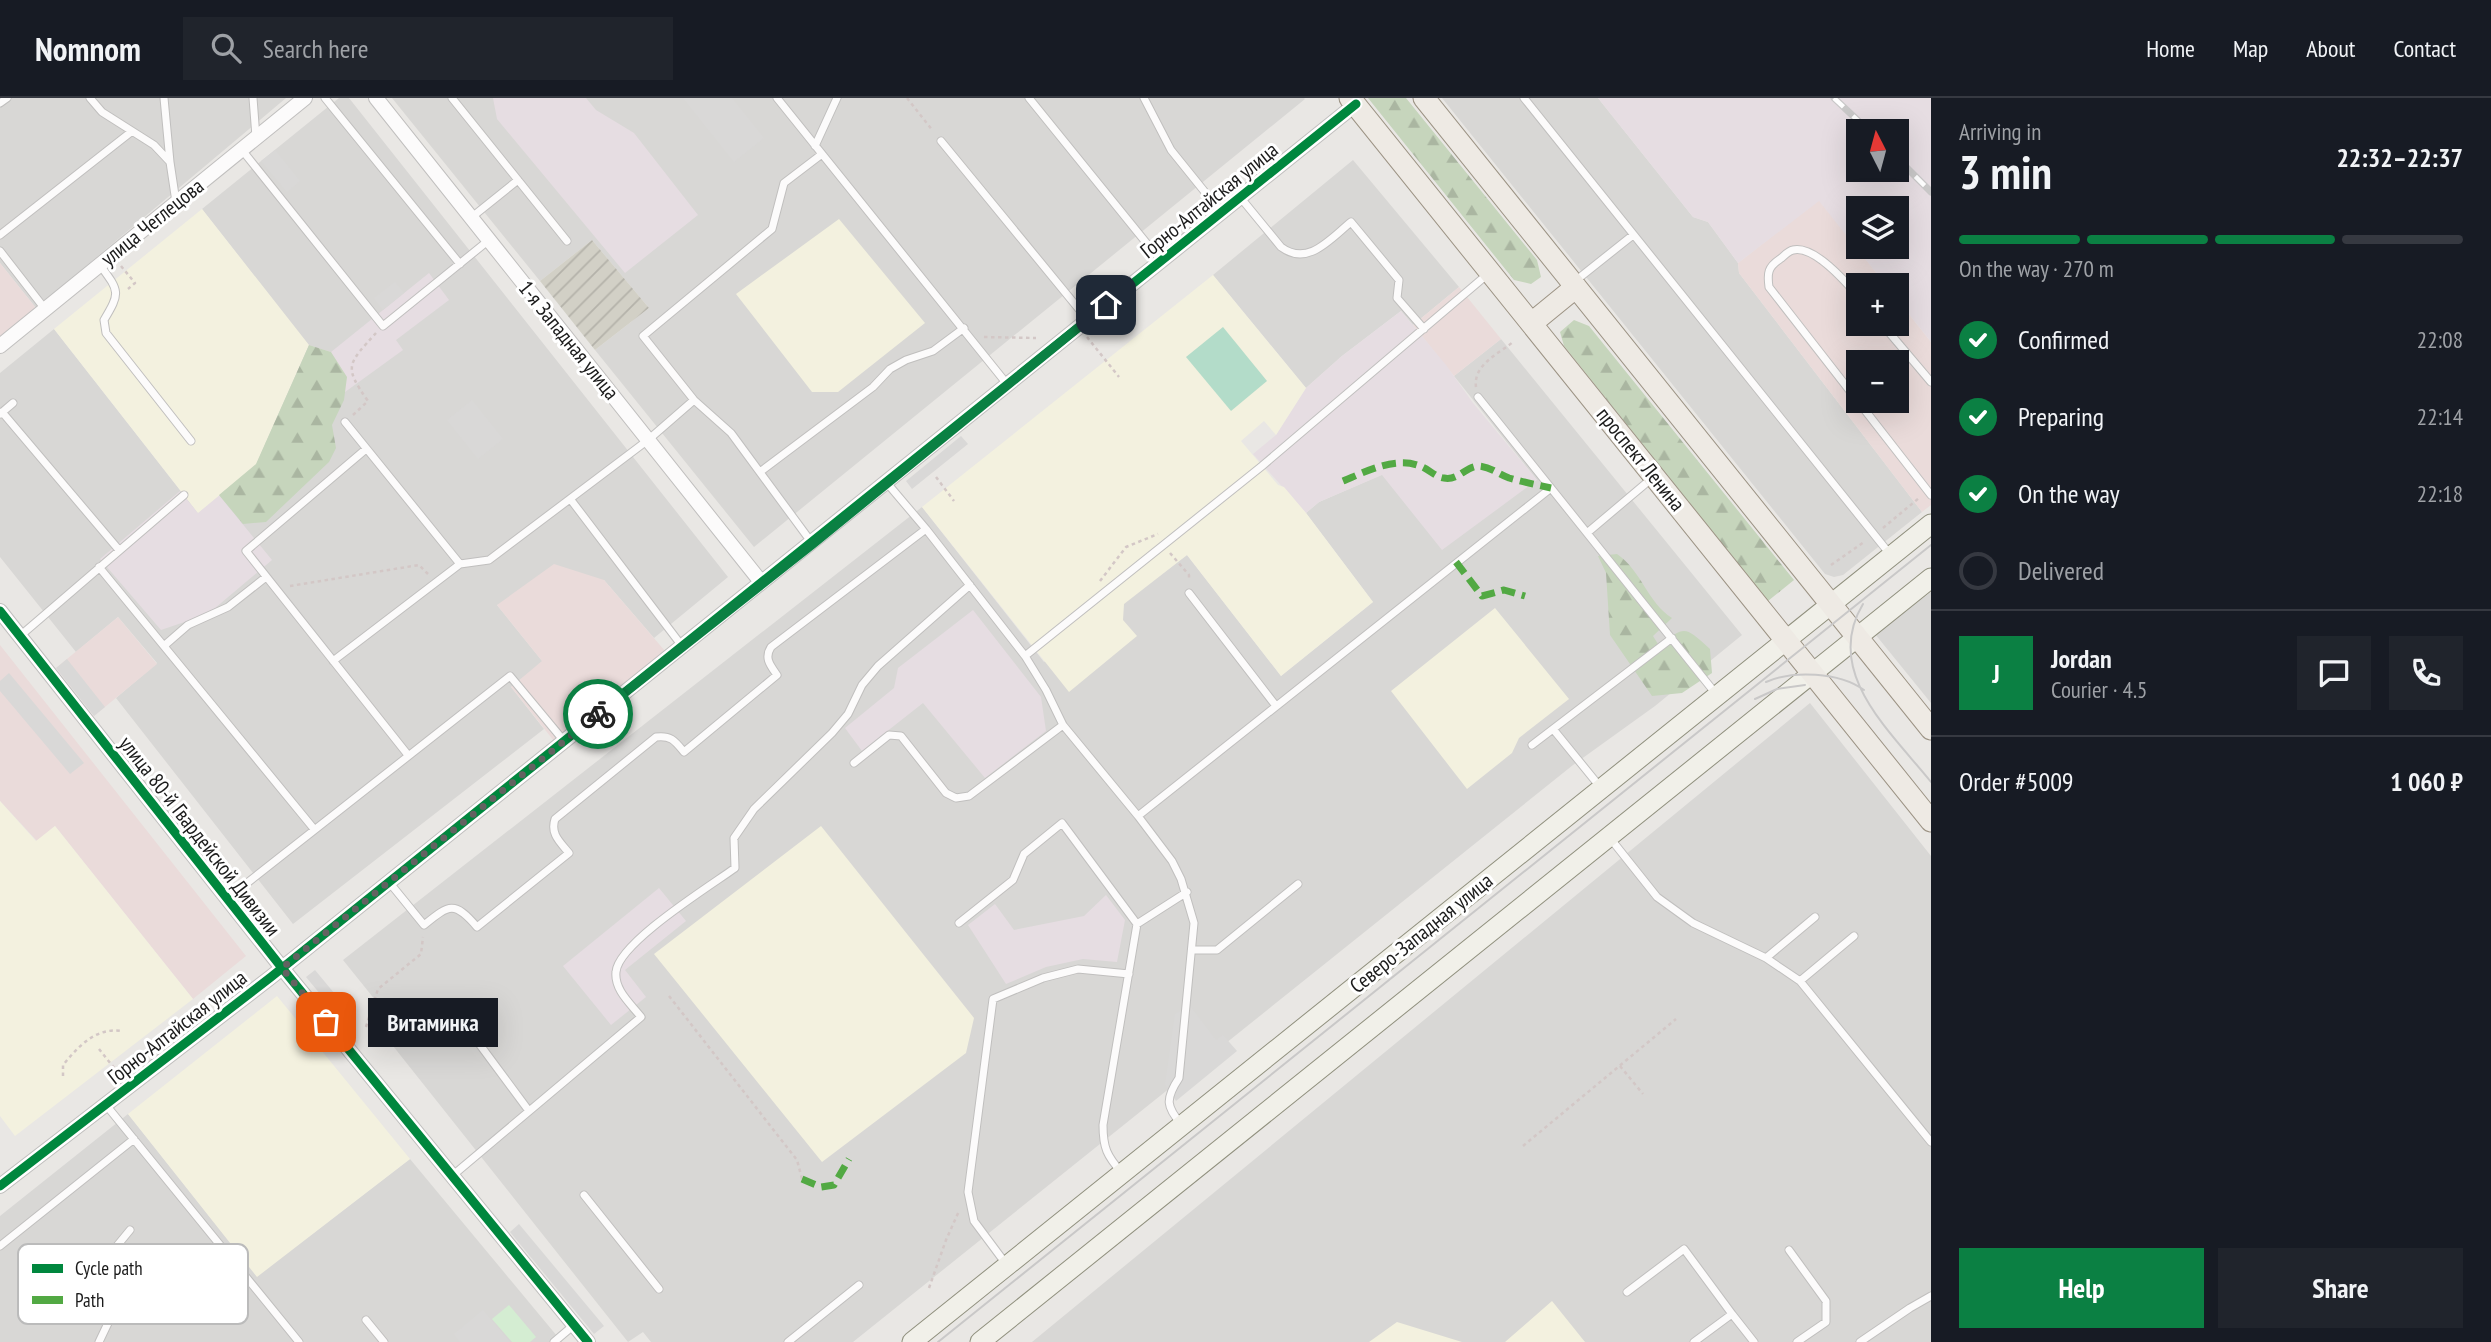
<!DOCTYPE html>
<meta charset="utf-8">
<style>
body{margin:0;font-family:"PT Sans Narrow",sans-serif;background:#20242c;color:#f1f3f6;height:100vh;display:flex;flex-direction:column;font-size:26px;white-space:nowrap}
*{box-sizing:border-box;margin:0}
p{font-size:23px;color:#9ea1a6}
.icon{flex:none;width:38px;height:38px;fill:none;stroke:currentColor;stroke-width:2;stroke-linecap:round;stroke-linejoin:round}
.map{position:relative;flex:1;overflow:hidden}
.drawer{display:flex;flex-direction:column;background:#171b24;width:560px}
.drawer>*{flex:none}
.needle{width:46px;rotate:354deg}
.tools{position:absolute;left:1846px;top:21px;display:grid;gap:14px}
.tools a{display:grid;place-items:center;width:63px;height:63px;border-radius:0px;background:#171b24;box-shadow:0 7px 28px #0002;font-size:35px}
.pin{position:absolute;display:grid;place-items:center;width:60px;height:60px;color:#fff;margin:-30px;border-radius:14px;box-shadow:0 4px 10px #0006}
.courier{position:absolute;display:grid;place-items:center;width:70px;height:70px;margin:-35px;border:5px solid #0b8043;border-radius:50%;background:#fff;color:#222;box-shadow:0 2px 9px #0007}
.bubble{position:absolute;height:49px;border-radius:0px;background:#171b24;box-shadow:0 7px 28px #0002;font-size:23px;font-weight:800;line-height:49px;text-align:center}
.headline em{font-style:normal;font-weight:800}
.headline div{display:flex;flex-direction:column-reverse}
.headline{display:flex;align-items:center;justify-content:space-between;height:119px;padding:0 28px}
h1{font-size:46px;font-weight:800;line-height:52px}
.bar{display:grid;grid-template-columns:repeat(4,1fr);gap:10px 7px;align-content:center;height:84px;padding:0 28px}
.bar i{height:9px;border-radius:5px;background:#363941}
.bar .selected{background:#0b8043}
.bar p{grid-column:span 4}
.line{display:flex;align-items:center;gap:18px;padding:0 28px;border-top:2px solid #363941}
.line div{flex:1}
.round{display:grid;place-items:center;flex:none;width:74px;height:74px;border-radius:0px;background:#20242c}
ol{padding:0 28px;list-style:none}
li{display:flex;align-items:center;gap:21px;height:77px}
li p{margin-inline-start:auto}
li .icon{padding:7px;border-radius:50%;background:#0b8043;color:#fff;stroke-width:4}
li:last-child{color:#9ea1a6}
li i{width:38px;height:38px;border:4px solid #363941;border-radius:50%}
.action{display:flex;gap:14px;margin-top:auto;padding:14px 28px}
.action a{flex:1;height:80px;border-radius:0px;background:#0b8043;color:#fff;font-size:28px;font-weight:800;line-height:80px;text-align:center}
.action a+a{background:#20242c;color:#f1f3f6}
header{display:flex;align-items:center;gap:42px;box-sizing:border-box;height:98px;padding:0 35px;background:#171b24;border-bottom:2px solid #363941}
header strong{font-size:33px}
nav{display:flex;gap:38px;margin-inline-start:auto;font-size:24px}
.search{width:490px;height:63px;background:#20242c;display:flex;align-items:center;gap:18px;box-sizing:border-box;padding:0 24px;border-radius:0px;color:#9ea1a6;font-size:26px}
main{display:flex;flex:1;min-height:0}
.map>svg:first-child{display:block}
.residential{fill:#d8d7d5}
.commercial{fill:#eadbda;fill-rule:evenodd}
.industrial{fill:#e6dde2;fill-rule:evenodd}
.education{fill:#f3f1df}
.construction{fill:url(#construction-furrows)}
.forest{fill:url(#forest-firs)}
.park{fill:#d4edd2}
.pitch{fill:#b3dcc9}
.parking{fill:#d9d8d7}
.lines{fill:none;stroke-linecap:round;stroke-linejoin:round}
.lane-casing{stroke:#c0bfbe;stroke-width:9}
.street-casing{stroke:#c0bfbe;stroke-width:16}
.secondary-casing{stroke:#90907e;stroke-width:21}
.primary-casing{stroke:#9c9384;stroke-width:23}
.path{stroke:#d3c7c6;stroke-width:2.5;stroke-dasharray:3.5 3.5;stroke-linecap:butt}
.lane{stroke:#fcfbfb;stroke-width:7}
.street{stroke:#fcfbfb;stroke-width:14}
.secondary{stroke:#f1f0e9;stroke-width:19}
.primary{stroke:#eeeae4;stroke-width:21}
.tram{stroke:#c9c8c8;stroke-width:2}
.rail-casing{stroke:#c9c8c8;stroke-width:7}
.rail{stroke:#fff;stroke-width:4.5;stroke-dasharray:13;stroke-linecap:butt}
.quiet{stroke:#52a943;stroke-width:7;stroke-dasharray:14 7;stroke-linecap:butt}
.cycleway-casing{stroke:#fff;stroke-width:13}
.cycleway{stroke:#00873e;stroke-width:9}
.done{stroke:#636261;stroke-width:7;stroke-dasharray:0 12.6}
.route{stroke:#0b8043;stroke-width:9}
.labels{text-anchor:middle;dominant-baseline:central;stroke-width:6;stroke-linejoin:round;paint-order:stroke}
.street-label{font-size:21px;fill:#1b1b1b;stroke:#fff}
.key{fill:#fff;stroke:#bbb;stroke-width:2}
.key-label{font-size:19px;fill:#1b1b1b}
</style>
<header>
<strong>Nomnom</strong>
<div class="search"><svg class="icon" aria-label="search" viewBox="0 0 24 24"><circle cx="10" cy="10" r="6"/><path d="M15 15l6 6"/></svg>Search here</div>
<nav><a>Home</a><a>Map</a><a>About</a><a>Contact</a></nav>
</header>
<main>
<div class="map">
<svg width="1931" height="1244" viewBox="0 0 1931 1244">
<defs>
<pattern id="construction-furrows" width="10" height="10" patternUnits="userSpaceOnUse" patternTransform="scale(1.75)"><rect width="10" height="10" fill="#d2d0c6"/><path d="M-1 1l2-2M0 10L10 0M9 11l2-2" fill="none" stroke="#b4b2aa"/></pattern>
<pattern id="forest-firs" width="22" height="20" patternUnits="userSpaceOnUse" patternTransform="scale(1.75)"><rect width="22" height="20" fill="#c6d5bc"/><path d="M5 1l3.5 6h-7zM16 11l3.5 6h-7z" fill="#aab6a1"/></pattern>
</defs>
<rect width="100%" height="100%" fill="#e9e7e4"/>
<path class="residential" d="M0,0H286L36,210L0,165Z
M339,0H349L728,479L654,540L604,482L497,507L543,564L511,589L544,631L293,826L116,600L157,565L118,519L76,554L0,459V275L54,231L198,415L256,366L308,247L202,111Z
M392,0H1304L1305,1L754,449L595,252L649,210L592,142L540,183Z
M1442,0H1598L1693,119L1708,124L1738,165L1739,175L1922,414L1843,477L1834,479L1825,476Z
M1353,62L1459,189L1413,227L1401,213L1342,258L1306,290L1213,177Z
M1501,241L1742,537L1655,608L1573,667L853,1244H651L643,1234L628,1244L374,924L376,903L343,862L922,409L1044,564L1187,457L1281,578L1373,504L1306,415L1319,404L1381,377L1537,382L1454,278Z
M1931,494V605L1875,536Z
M1810,605L1931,758V1244H1032Z
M128,1016L257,1178L410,1061L562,1244H0V1118Z"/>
<path class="commercial" d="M1819,102L1886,187H1858V226H1897V201L1931,244V407L1922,414L1739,175L1738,165ZM1858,264H1897V303H1858Z
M0,165L36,210L0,240Z
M1459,189L1501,241L1454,278L1413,227Z
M554,466L604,482L665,553L554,643L511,589L542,563L497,507Z
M118,519L157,566L94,618L56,570Z
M0,547L246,858L193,901L55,728L37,743L0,703Z"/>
<path class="industrial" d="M493,0H586L596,12L634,35L698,117L625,175L497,21Z
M1598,0H1931V244L1897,201V187H1886L1819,103L1738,165L1708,124L1693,119ZM1858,33H1897V72H1858ZM1858,110H1897V149H1858Z
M429,175L449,202L396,242L403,252L334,302L309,247L331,254Z
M1401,213L1446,267L1473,305L1537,382L1442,452L1382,377L1319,404L1306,415L1253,356L1276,337L1306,290L1342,258Z
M180,393L198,415L219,397L272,462L208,516L161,532L100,461Z
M973,512L1041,599L1046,633L985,680L923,605L862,653L845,630L894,590L898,570Z
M659,790L686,823L625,872L646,899L611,927L563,868Z
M1106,797L1125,822L1117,864L1083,861L1046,869L1006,886L968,827L995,806L1014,832L1084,818Z"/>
<path class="education" d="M202,111L309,247L256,367L198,415L54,231Z
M839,121L925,225L838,294H812L736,196Z
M1213,177L1306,290L1276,337L1264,323L1241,343L1278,387L1284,389L1306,415L1373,504L1281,578L1187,457L1124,506L1123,522L1137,538L1069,594L922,409Z
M1495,510L1569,601L1519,640L1512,655L1467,691L1391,593Z
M0,703L36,743L55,728L193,901L15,1038L0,1018Z
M821,728L974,920L966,955L822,1064L654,856Z
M277,898L410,1061L257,1179L128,1016Z
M1552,1203L1585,1244H1505Z
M1397,1224L1462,1244H1369Z"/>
<path class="construction" d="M592,142L649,210L595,252L540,183Z"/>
<path class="forest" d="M1368,0H1406L1537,162L1541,179L1531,186L1514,182Z
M1574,222L1589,228L1794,482L1768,503L1564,248L1560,234Z
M309,247L331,254L347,279L344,302L332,327L336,350L329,364L266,424L243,426L219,397L256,366Z
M1617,456C1641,472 1648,505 1672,520L1653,538L1658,546C1687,529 1683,527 1710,551L1712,575L1682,595L1652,598L1610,537L1606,475L1598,458Z"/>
<path class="park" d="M509,1207L536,1239L530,1244H512L492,1221Z"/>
<path class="pitch" d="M1223,229L1267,283L1231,313L1186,259Z"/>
<path class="parking" d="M683,0H732L764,40L734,64Z
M275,52L300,83L287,94L261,63Z
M395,184L404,195L383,212L374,200Z
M472,302L503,341L478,361L447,322Z
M961,338L968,346L912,391L906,383Z
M67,561L105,609L94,618L56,570Z
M9,575L84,665L70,676L0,593V583Z
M315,872L354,919L345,926L306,879Z
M1190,908L1216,942L1223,937L1237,953L1176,1003L1165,986L1175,916Z
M519,1126L604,1228L594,1236L510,1134Z
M483,1212L510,1244H460L454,1236Z"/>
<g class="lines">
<defs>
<path id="lane" d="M90,0L102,14L154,47L170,64L176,104
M164,0L170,64
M253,0L256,39
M325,0L460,166
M452,0L567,143
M777,0L1007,286
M1029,0L1161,163
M1144,0L1171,52L1221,114
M1524,0L1889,455
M0,5L7,0
M941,43L1087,221
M815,48L837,0
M242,52L383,228L489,142
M1240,99L1281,149C1308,169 1330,141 1351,124L1399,182L1397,200L1424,231
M472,119L518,82
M0,137L131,34
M0,153L45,211
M100,167C119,193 121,194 104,222L106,235L191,343
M1574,184L1633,137
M1858,198C1846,184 1814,147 1793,152C1788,153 1784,158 1780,161C1768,169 1767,175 1769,189L1931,397
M1882,226L1931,284
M1478,299L1716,596
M2,314L119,452
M0,316L13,305
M345,324L460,466
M366,351L246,453L408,657
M760,374L873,289L890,271L906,262L933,253L964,230
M887,385L926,431L1025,558L1046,592L1063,627L1138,718L1172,763L1181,781L1194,825L1179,980C1165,1001 1166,1009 1182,1027
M571,402L682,548
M1587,435L1651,381
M812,445L731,335L694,302L643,238L772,131L784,85L822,56
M99,469L314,731
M1189,495L1276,608
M20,538L184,397
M165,547L188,527L228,509L266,479
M1025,558L1262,368L1489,175
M333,563L460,466L489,462L648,342L694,302
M1553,631L1601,690
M1532,647L1672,540
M854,665L889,637L901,638L946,695L956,700L969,698L1063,627
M1138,718L1551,390
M1610,740L1657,799L1693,825L1766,860L1800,883L1931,1044
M389,784L424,827C449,807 454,802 477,829L569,755C560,744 550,736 555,721L656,639C671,637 675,643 684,654L777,577C770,567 764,560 771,549L926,431
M228,800L510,578L564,643
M959,825L1013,782L1024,756L1062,725L1137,826L1187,794
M1193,852H1217L1298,786
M1766,860L1815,819
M1800,883L1854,838
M463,924L529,1013
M106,1007L299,1244
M1122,1075C1107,1058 1103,1050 1103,1027L1137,826
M452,1078L641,919C631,906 614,892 616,874C618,845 710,788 735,770L734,740L754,711L832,635L848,616L862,587L878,568L970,487
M584,1097L659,1191
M0,1148L134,1041
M1789,1152L1826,1203V1224L1797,1244
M1006,1166L974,1123L968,1094L993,901L1043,880L1078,871L1129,876
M1627,1194L1684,1151L1732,1216
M366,1222L384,1244
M99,1244L109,1223L113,1178L112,1160L116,1149L130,1132
M554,1244L574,1227
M788,1244L859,1187
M1694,1244L1732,1216L1754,1244
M1860,1244L1910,1210L1931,1198"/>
<path id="street" d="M376,0L761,484
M0,248L305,0
M0,513L282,870L588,1244
M0,1088L271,879L1356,6"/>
<path id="secondary" d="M912,1244L1931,426
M980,1244L1931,480"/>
<path id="primary" d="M1350,0L1931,723
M1424,0L1931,631
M1532,225L1576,189"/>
</defs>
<use href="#lane" class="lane-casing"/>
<use href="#street" class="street-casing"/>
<use href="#secondary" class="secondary-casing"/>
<use href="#primary" class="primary-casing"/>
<path class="path" d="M907,0L933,33
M121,168L135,185L128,191
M984,239L1036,240
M1087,239L1119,279
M1476,289C1473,267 1498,256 1513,244
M353,317L368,303C343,268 348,266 376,235
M936,379L954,403
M1883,430L1919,400
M1170,455L1189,477V483
M1831,467L1864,444
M1100,483L1126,449L1158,436
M290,488L419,467L428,476
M669,898L797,1062L802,1081
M366,929L378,891L421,856L423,839
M99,951L115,971
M1620,968L1643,996
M63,978V967C78,949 95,929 122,933
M1523,1048L1676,921
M929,1190L946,1142L959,1113"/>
<use href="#lane" class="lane"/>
<use href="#street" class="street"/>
<use href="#secondary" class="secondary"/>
<use href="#primary" class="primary"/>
<path class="tram" d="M1863,506C1822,574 1891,634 1931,684
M1766,584C1793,572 1839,574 1864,592
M1755,601L1777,591L1805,587
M938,1244L1931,447"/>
<defs>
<path id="rail" d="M1834,0L1869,33
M1897,60L1931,94"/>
</defs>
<use href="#rail" class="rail-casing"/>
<use href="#rail" class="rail"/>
<path class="quiet" d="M1343,383C1365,374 1395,358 1420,368C1429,371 1435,379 1444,380C1458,383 1466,368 1479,368C1491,369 1498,376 1509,380C1523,384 1537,387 1551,390
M1456,464L1482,498L1504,492L1525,498
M802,1081L821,1089L834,1087L849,1061"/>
<defs>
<path id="cycleway" d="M0,513L282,870L588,1244
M0,1088L271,879L1356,6"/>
</defs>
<use href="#cycleway" class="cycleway-casing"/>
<use href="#cycleway" class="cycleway"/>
</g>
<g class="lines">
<path class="done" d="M326,924L282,870L598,616"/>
<path class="route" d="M598,616L813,446L1106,207"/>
</g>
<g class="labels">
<g class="street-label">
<text transform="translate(1209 102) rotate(-39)">Горно-Алтайская улица</text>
<text transform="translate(152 124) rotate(-39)">улица Чеглецова</text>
<text transform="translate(569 242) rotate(51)">1-я Западная улица</text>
<text transform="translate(1641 361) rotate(51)">проспект Ленина</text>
<text transform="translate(200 738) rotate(52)">улица 80-й Гвардейской Дивизии</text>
<text transform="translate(1421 835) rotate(-39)">Северо-Западная улица</text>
<text transform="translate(177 929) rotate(-38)">Горно-Алтайская улица</text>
</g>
</g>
<rect x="18" y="1146" width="230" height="80" rx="10" class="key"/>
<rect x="32" y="1166" width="31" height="9" fill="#00873e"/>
<rect x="32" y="1198" width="31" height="8" fill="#52a943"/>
<g class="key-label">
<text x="75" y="1177">Cycle path</text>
<text x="75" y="1209">Path</text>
</g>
</svg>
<div class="tools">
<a><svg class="needle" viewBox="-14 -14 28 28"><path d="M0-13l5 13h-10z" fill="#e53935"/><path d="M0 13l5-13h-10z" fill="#9ea1a6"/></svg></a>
<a><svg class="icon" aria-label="layers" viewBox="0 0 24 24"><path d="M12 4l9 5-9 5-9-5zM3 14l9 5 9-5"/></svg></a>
<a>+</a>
<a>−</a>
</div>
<div class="pin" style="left:326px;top:924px;background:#ea580c"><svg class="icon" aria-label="bag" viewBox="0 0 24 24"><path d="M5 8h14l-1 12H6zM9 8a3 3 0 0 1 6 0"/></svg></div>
<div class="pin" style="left:1106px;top:207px;background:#1f2937"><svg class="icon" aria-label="home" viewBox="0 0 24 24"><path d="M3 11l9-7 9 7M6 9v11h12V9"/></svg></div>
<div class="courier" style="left:598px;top:616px"><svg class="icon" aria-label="bike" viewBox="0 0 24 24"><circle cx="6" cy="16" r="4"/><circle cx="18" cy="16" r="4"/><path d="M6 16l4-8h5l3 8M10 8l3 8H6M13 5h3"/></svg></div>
<div class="bubble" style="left:368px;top:900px;width:130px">Витаминка</div>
</div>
<section class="drawer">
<div class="headline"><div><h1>3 min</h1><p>Arriving in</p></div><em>22:32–22:37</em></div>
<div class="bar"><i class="selected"></i><i class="selected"></i><i class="selected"></i><i></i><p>On the way · 270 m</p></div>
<ol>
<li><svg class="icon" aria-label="check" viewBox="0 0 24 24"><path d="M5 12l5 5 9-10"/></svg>Confirmed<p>22:08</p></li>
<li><svg class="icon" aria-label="check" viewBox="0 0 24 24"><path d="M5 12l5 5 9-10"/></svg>Preparing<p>22:14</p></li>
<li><svg class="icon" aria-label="check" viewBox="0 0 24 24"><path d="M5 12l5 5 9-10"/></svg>On the way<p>22:18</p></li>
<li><i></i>Delivered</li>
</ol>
<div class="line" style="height:126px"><b class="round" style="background:#0b8043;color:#fff">J</b><div><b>Jordan</b><p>Courier · 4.5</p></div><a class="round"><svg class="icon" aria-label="chat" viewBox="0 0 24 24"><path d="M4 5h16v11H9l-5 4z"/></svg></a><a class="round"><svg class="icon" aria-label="phone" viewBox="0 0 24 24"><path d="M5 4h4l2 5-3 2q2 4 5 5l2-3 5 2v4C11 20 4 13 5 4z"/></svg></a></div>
<div class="line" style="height:91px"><div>Order #5009</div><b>1 060 ₽</b></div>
<div class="action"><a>Help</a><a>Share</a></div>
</section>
</main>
